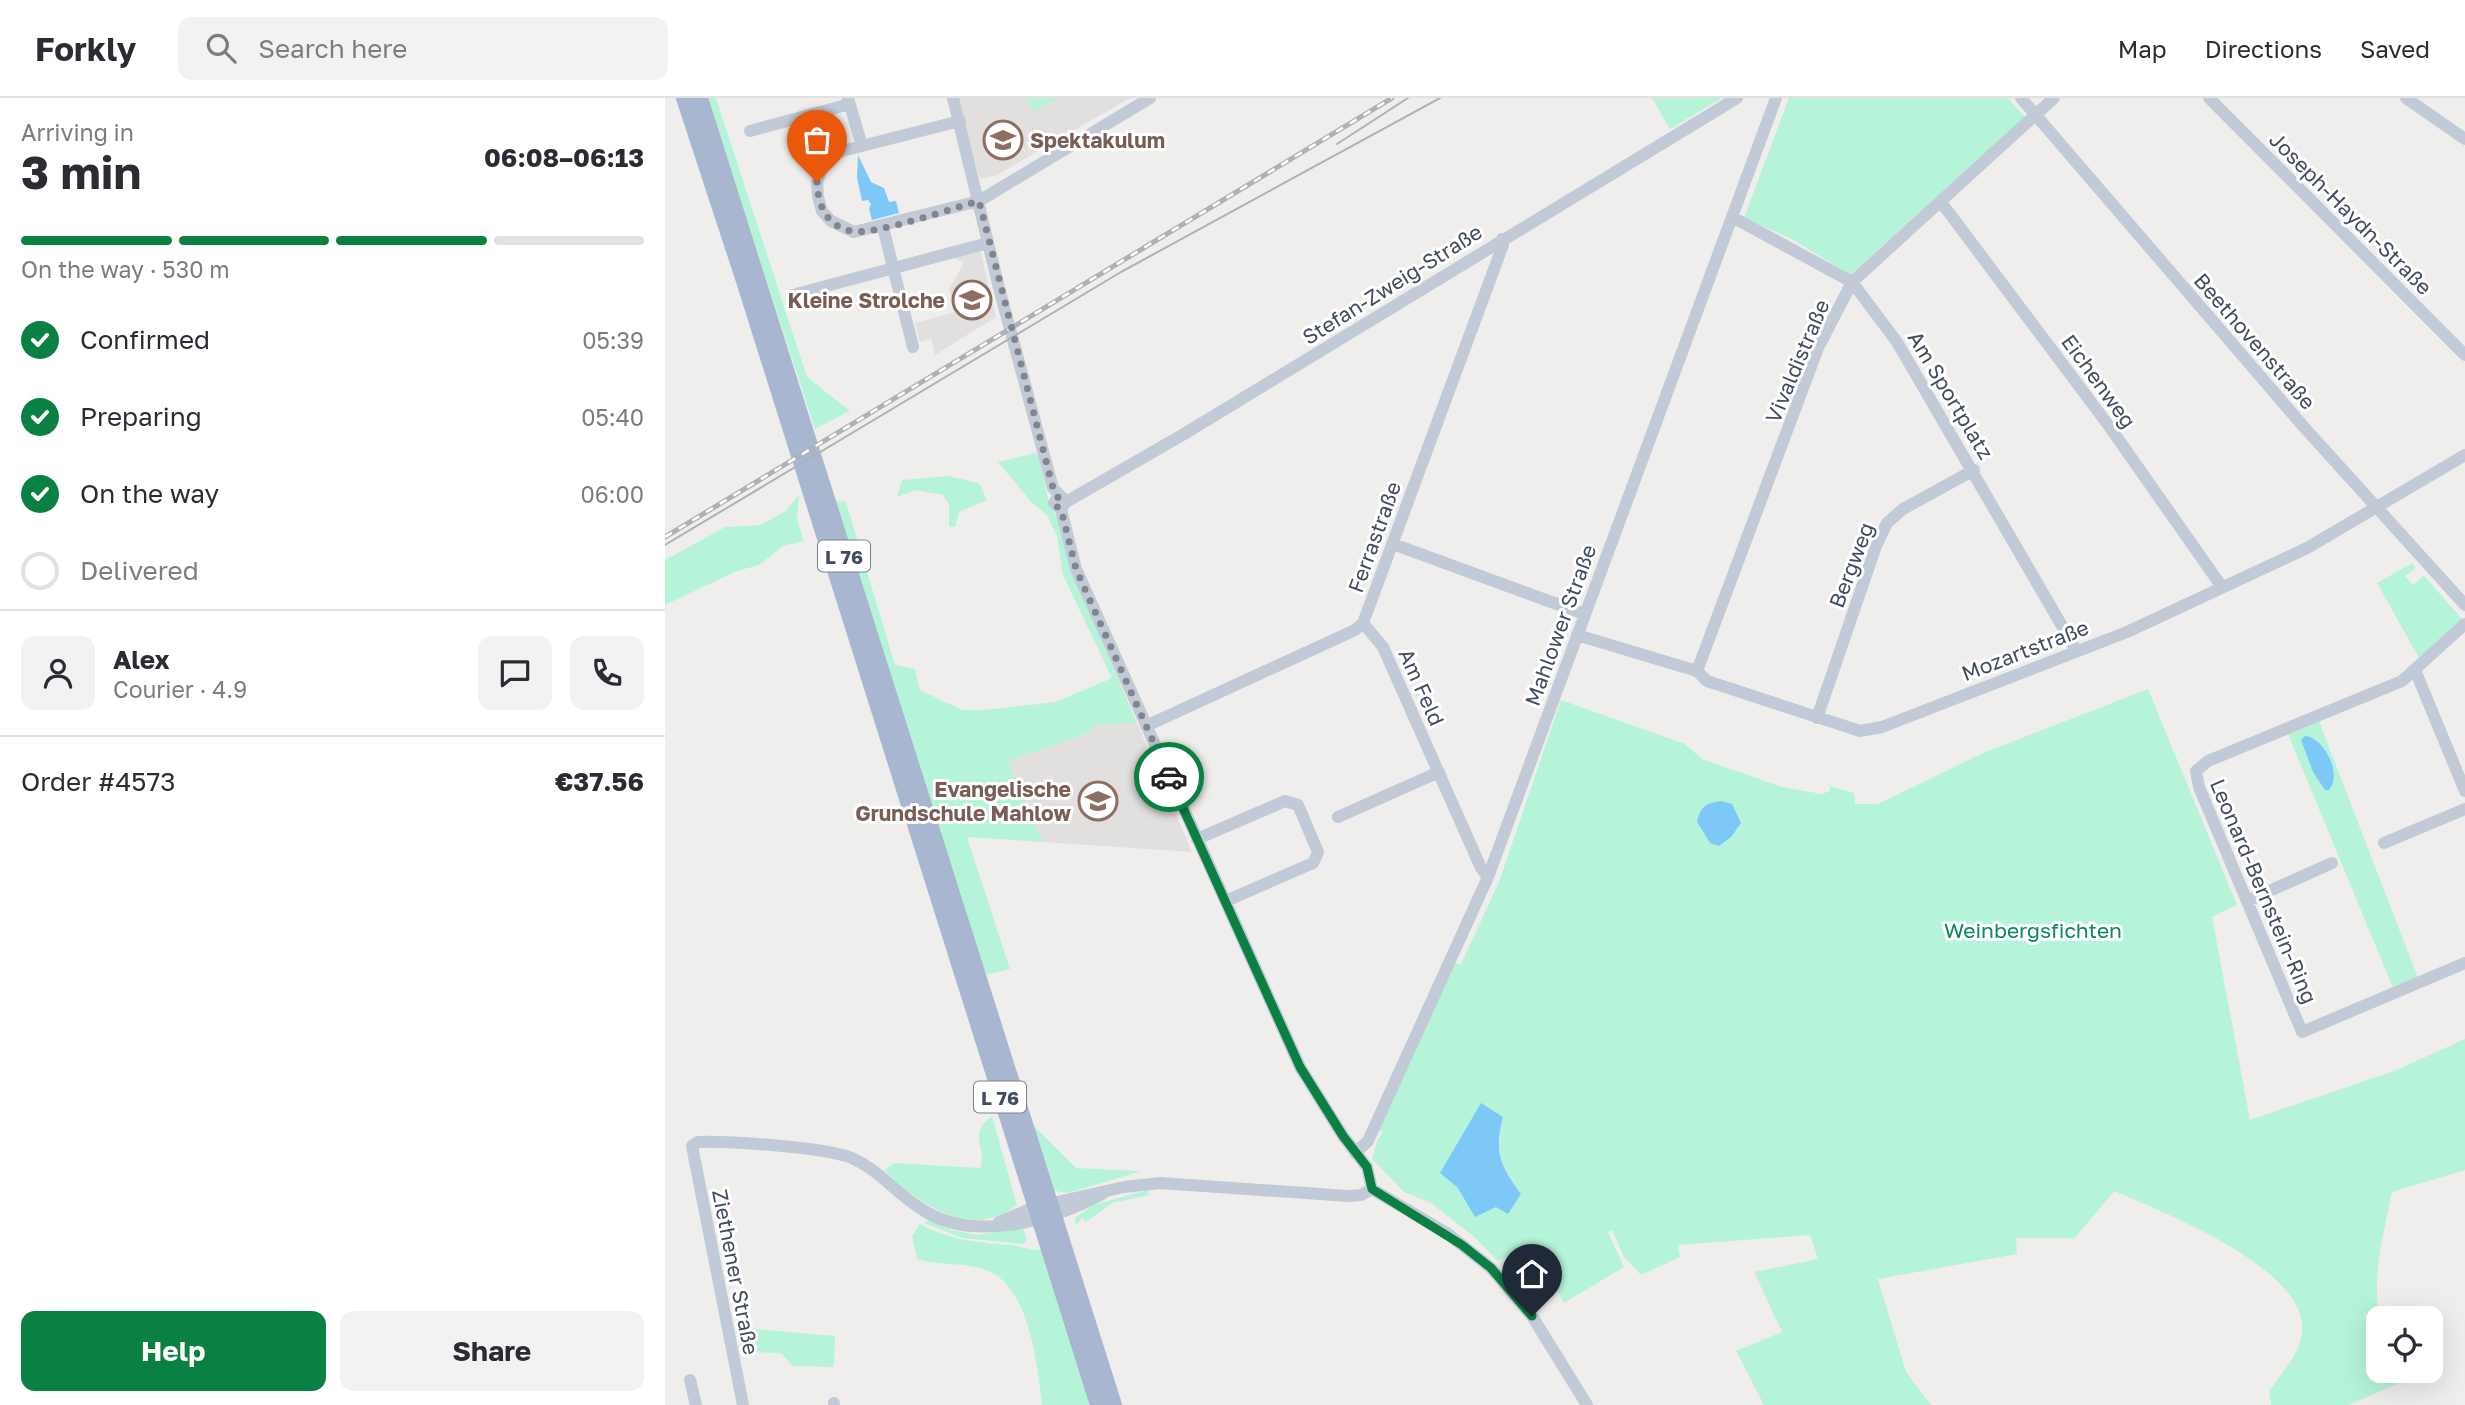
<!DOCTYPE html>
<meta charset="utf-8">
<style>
body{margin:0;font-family:"Golos Text",sans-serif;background:#f2f2f3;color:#2b2b33;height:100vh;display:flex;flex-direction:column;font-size:26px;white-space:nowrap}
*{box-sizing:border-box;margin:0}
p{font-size:23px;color:#7c7c81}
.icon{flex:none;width:38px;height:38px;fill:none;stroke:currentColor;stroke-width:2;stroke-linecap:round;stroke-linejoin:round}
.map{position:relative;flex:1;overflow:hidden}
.panel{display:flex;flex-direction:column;background:#fff;width:665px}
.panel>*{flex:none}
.controls{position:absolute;left:1701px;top:1208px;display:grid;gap:14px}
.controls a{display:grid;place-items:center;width:77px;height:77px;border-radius:14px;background:#fff;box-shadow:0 7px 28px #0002;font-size:35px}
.pin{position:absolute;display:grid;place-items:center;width:60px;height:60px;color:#fff;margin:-72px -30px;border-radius:50% 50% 50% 0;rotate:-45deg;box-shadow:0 0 7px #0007}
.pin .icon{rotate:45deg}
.courier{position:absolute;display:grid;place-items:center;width:70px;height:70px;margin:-35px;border:5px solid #0b8043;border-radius:50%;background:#fff;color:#222;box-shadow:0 2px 9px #0007}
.overview em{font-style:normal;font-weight:700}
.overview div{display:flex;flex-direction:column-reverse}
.overview{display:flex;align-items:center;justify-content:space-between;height:119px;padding:0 21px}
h1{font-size:46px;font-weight:700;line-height:52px}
.bar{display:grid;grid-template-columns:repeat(4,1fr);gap:10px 7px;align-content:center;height:84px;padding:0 21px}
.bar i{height:9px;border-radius:5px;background:#e1e1e2}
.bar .selected{background:#0b8043}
.bar p{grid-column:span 4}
.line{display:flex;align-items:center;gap:18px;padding:0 21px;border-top:2px solid #e1e1e2}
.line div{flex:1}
.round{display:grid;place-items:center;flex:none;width:74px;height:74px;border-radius:14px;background:#f2f2f3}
ol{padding:0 21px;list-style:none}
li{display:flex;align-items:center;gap:21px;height:77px}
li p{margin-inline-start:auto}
li .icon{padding:7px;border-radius:50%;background:#0b8043;color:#fff;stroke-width:4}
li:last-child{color:#7c7c81}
li i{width:38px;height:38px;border:4px solid #e1e1e2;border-radius:50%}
.primary-button{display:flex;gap:14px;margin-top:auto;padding:14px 21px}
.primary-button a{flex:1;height:80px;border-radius:14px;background:#0b8043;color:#fff;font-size:28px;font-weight:700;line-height:80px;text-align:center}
.primary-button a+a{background:#f2f2f3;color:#2b2b33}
header{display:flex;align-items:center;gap:42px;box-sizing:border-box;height:98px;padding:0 35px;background:#fff;border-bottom:2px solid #e1e1e2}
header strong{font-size:33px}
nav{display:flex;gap:38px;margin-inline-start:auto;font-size:24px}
.search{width:490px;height:63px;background:#f2f2f3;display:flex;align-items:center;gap:18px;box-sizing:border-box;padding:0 24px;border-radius:14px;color:#7c7c81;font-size:26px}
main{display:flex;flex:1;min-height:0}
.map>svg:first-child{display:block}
.education{fill:#e2dfdf}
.green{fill:#b5f4d9;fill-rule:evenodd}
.water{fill:#7dc8f6}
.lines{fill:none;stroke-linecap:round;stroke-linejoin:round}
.minor{stroke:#c2c9d7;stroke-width:12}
.major{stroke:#a9b6d0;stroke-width:16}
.tram{stroke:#afb1b9;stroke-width:2}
.rail-casing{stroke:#afb1b9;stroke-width:5}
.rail{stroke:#fff;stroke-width:2.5;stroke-dasharray:8;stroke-linecap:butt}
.done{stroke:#80858f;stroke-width:7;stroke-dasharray:0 12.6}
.route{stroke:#0b8043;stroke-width:9}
.labels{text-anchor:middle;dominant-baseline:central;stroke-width:6;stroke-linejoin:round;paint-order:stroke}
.shield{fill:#fff;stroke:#7b828e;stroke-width:2}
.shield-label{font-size:19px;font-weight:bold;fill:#434c5d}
.education-label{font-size:21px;font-weight:bold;fill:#785e54;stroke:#fff;text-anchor:end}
.street-label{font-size:21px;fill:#434c5d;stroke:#fff}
.park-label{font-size:21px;fill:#0c875f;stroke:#fff}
</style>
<header>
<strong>Forkly</strong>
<div class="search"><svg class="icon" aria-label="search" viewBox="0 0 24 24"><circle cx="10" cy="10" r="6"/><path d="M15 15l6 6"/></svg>Search here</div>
<nav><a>Map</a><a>Directions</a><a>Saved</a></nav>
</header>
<main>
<section class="panel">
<div class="overview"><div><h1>3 min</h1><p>Arriving in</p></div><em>06:08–06:13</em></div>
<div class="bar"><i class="selected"></i><i class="selected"></i><i class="selected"></i><i></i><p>On the way · 530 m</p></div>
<ol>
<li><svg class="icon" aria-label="check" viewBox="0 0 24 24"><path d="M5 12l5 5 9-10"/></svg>Confirmed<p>05:39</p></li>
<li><svg class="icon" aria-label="check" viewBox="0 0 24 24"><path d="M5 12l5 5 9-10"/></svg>Preparing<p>05:40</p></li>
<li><svg class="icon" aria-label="check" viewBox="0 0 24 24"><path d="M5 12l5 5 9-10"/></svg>On the way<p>06:00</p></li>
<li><i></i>Delivered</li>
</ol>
<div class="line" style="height:126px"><a class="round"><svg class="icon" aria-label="person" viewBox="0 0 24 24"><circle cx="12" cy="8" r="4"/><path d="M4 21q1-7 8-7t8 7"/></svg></a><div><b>Alex</b><p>Courier · 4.9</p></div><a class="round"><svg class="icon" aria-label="chat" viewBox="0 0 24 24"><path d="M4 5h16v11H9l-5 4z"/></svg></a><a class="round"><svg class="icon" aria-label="phone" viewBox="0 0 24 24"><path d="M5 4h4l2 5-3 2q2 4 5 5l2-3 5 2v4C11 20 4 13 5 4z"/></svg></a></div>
<div class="line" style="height:91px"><div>Order #4573</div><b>€37.56</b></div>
<div class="primary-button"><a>Help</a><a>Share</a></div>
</section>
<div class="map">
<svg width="1800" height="1307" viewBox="0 0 1800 1307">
<rect width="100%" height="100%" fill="#f0eeed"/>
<path class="education" d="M290,0H465L330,78L315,81Z
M315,151L331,219L270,257L266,241L255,244L250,225L290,214L284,191L299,165L287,159Z
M472,625L527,754L378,744L343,663L424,635L431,626Z"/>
<path class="green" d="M42,0H51L142,279L185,313L150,331Z
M361,0H393L369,14Z
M987,0H1057L1005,31Z
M1124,0H1343L1360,19L1185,177L1127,141L1079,120Z
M370,355L374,358L385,409L392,417L405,469L472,625L431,626L424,635L343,663L378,744L302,739L345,871L321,877L167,402L181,404L230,567L250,571L255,592L297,612H318L391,604L447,580L398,477L392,438L382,417L367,405L333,364Z
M283,378L314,385L322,402L294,414L290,429H284V406L278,397L250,392L232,399L237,382Z
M134,396L132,421L139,443L118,448L94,467L72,473L0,507V462L60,429L95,427L121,413Z
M1747,465L1751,470L1740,478L1748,487L1759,478L1797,521L1754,560L1712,485Z
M1483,591L1572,807L1547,819L1585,1022L1729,973L1800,941V1072L1727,1094C1721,1126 1703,1191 1717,1220H1713V1272H1743L1747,1279L1684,1307H1606L1604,1293C1617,1275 1634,1257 1637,1234C1644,1171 1496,1113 1449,1093L1410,1140H1351L1352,1156L1213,1181L1241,1274L1266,1307H1099L1071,1253L1117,1234L1089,1174L1153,1161L1145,1137L1013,1147L1015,1159L976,1177L959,1159L947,1132L943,1134L959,1169L899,1205L867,1146L833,1163L807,1137L766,1105L739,1094L707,1061L712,1043L718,1034L714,1033L788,865L796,866L834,784L896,602L1020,646L1037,661L1117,689L1157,696L1165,693V688L1189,695L1190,706H1213L1318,655ZM1056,703L1045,745L1032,724C1035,709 1041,705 1056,703ZM816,1006L838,1019C830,1054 835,1068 856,1096L801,1105L792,1089L776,1074Z
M1652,618L1753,880L1728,890L1621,631Z
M327,1018L352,1107C305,1144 253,1105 219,1072L229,1065L315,1070C323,1047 301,1038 327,1018Z
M368,1027L411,1070L477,1073L403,1095L390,1093Z
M483,1092L484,1097L447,1105L421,1124L417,1120L410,1128V1120L428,1107Z
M264,1122L286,1132L313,1137L358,1130L362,1142L359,1146L298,1140L259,1125Z
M255,1126C288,1143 309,1144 345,1147C358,1148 364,1154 377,1151L425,1307H377C372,1267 365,1188 321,1172C299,1164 275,1168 252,1161L247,1138Z
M70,1229L170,1238L169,1269L128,1268L116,1255L77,1254Z"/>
<path class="water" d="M193,57L206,84L219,90L224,104L231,103L234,115L207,122L204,111L206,106L203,102L197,103L192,80Z
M1640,638C1659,639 1678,677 1664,692H1660L1648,674L1636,642Z
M1056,703L1067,706L1076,725L1066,739L1054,748L1045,745L1032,724C1035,709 1041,705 1056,703Z
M816,1005L838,1019C829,1054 835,1068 856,1096L843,1116L831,1109L810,1119L792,1089L775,1075Z"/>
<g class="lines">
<path class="minor" d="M183,0L197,48
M288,0L334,190L388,390L401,404L396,411L389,405L393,399
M1356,0L1638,328L1800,507
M1544,0L1800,257
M1741,0L1800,41
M295,23L173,54L162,62L156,72L152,84L153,99L157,113L166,123L189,134L314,103L485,0
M85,33L185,6
M1276,104L1444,328L1557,489
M1069,120L1187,184L1232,244L1411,552
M218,129L248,249
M131,196L323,145
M401,404L519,336L1072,0
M396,411L411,471L635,969L678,1038L702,1069L707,1091
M728,446L919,516
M698,525L718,549L816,770L823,779
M1800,526L1737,583L1543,663L1531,673L1534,689L1637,934L1800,865
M912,537L1032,573L1042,583L1195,633L1217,629L1462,534L1642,450L1800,357
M1750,572L1800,693
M1032,573L1153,250L1187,184L1389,0
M1152,620L1211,448L1222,425L1238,411L1309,372
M481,628L690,532L698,525L838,147L837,141
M673,719L774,674
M532,741L620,703L633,707L653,754L648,765L561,803
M1719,745L1800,711
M1582,803L1667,765
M690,1055L703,1043L823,779L1111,0
M707,1091L783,1136L826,1170L867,1218L922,1307
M334,1124L370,1109L459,1089L495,1085L683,1098L696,1097L707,1091
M25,1282L31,1307
M78,1307L27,1048L33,1044C64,1043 160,1049 187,1060C214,1072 230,1094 255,1110C306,1146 387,1123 437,1096
M169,1307V1305"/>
<path class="major" d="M19,0L79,183L433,1307
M35,0L449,1307"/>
<path class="tram" d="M672,46L743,0
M0,447L456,174L775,0"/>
<defs>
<path id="rail" d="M0,439L727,0"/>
</defs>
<use href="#rail" class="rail-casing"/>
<use href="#rail" class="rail"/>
</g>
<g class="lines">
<path class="done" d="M152,84C153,107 161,128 186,133C209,138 287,110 314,103L388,390L393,399L389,407L396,411L411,471L504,679"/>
<path class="route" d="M504,679L635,969L678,1038L702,1069L707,1091L797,1147L826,1170L867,1218"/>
</g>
<defs>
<symbol id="school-ring" viewBox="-11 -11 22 22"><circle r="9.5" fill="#fff" stroke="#8d6e63" stroke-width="1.5"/><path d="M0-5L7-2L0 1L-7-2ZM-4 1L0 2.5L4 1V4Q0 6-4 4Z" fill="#8d6e63"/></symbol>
</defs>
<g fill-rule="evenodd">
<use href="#school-ring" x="316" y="20" width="44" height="44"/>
<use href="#school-ring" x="285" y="180" width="44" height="44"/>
<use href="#school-ring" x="411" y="681" width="44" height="44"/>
</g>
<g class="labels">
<g class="shield">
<rect x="153" y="442.5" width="52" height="31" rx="5"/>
<rect x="309" y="983.5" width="52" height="31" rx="5"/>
</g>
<g class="shield-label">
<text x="179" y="458">L 76</text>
<text x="335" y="999">L 76</text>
</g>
<g class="education-label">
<text x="365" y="42" text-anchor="start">Spektakulum</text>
<text x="280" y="202">Kleine Strolche</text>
<text x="406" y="691">Evangelische<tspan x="406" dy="24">Grundschule Mahlow</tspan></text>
</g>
<g class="street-label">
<text transform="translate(1686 115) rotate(45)">Joseph-Haydn-Straße</text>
<text transform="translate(727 186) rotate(-32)">Stefan-Zweig-Straße</text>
<text transform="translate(1590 243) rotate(49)">Beethovenstraße</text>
<text transform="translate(1132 263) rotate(-67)">Vivaldistraße</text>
<text transform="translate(1434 283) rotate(54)">Eichenweg</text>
<text transform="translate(1286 297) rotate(59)">Am Sportplatz</text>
<text transform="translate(709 439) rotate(-70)">Ferrastraße</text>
<text transform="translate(1186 467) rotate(-69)">Bergweg</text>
<text transform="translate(895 527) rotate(-70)">Mahlower Straße</text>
<text transform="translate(1360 552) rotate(-21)">Mozartstraße</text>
<text transform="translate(757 589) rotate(66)">Am Feld</text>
<text transform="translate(1599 793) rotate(67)">Leonard-Bernstein-Ring</text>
<text transform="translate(71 1174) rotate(79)">Ziethener Straße</text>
</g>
<g class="park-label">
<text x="1368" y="832">Weinbergsfichten</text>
</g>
</g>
</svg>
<div class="controls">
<a><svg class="icon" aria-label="locate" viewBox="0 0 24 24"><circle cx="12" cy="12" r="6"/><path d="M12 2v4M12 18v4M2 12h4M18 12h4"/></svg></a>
</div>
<div class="pin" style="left:152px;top:84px;background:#ea580c"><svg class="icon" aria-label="bag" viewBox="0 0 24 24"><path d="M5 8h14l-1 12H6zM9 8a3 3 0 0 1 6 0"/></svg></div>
<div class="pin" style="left:867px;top:1218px;background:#1f2937"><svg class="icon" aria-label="home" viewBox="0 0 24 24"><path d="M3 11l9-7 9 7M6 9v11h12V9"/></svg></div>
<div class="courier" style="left:504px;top:679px"><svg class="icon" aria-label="car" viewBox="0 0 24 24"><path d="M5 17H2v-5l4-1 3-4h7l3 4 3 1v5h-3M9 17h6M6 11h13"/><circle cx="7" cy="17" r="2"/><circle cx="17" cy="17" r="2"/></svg></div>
</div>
</main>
